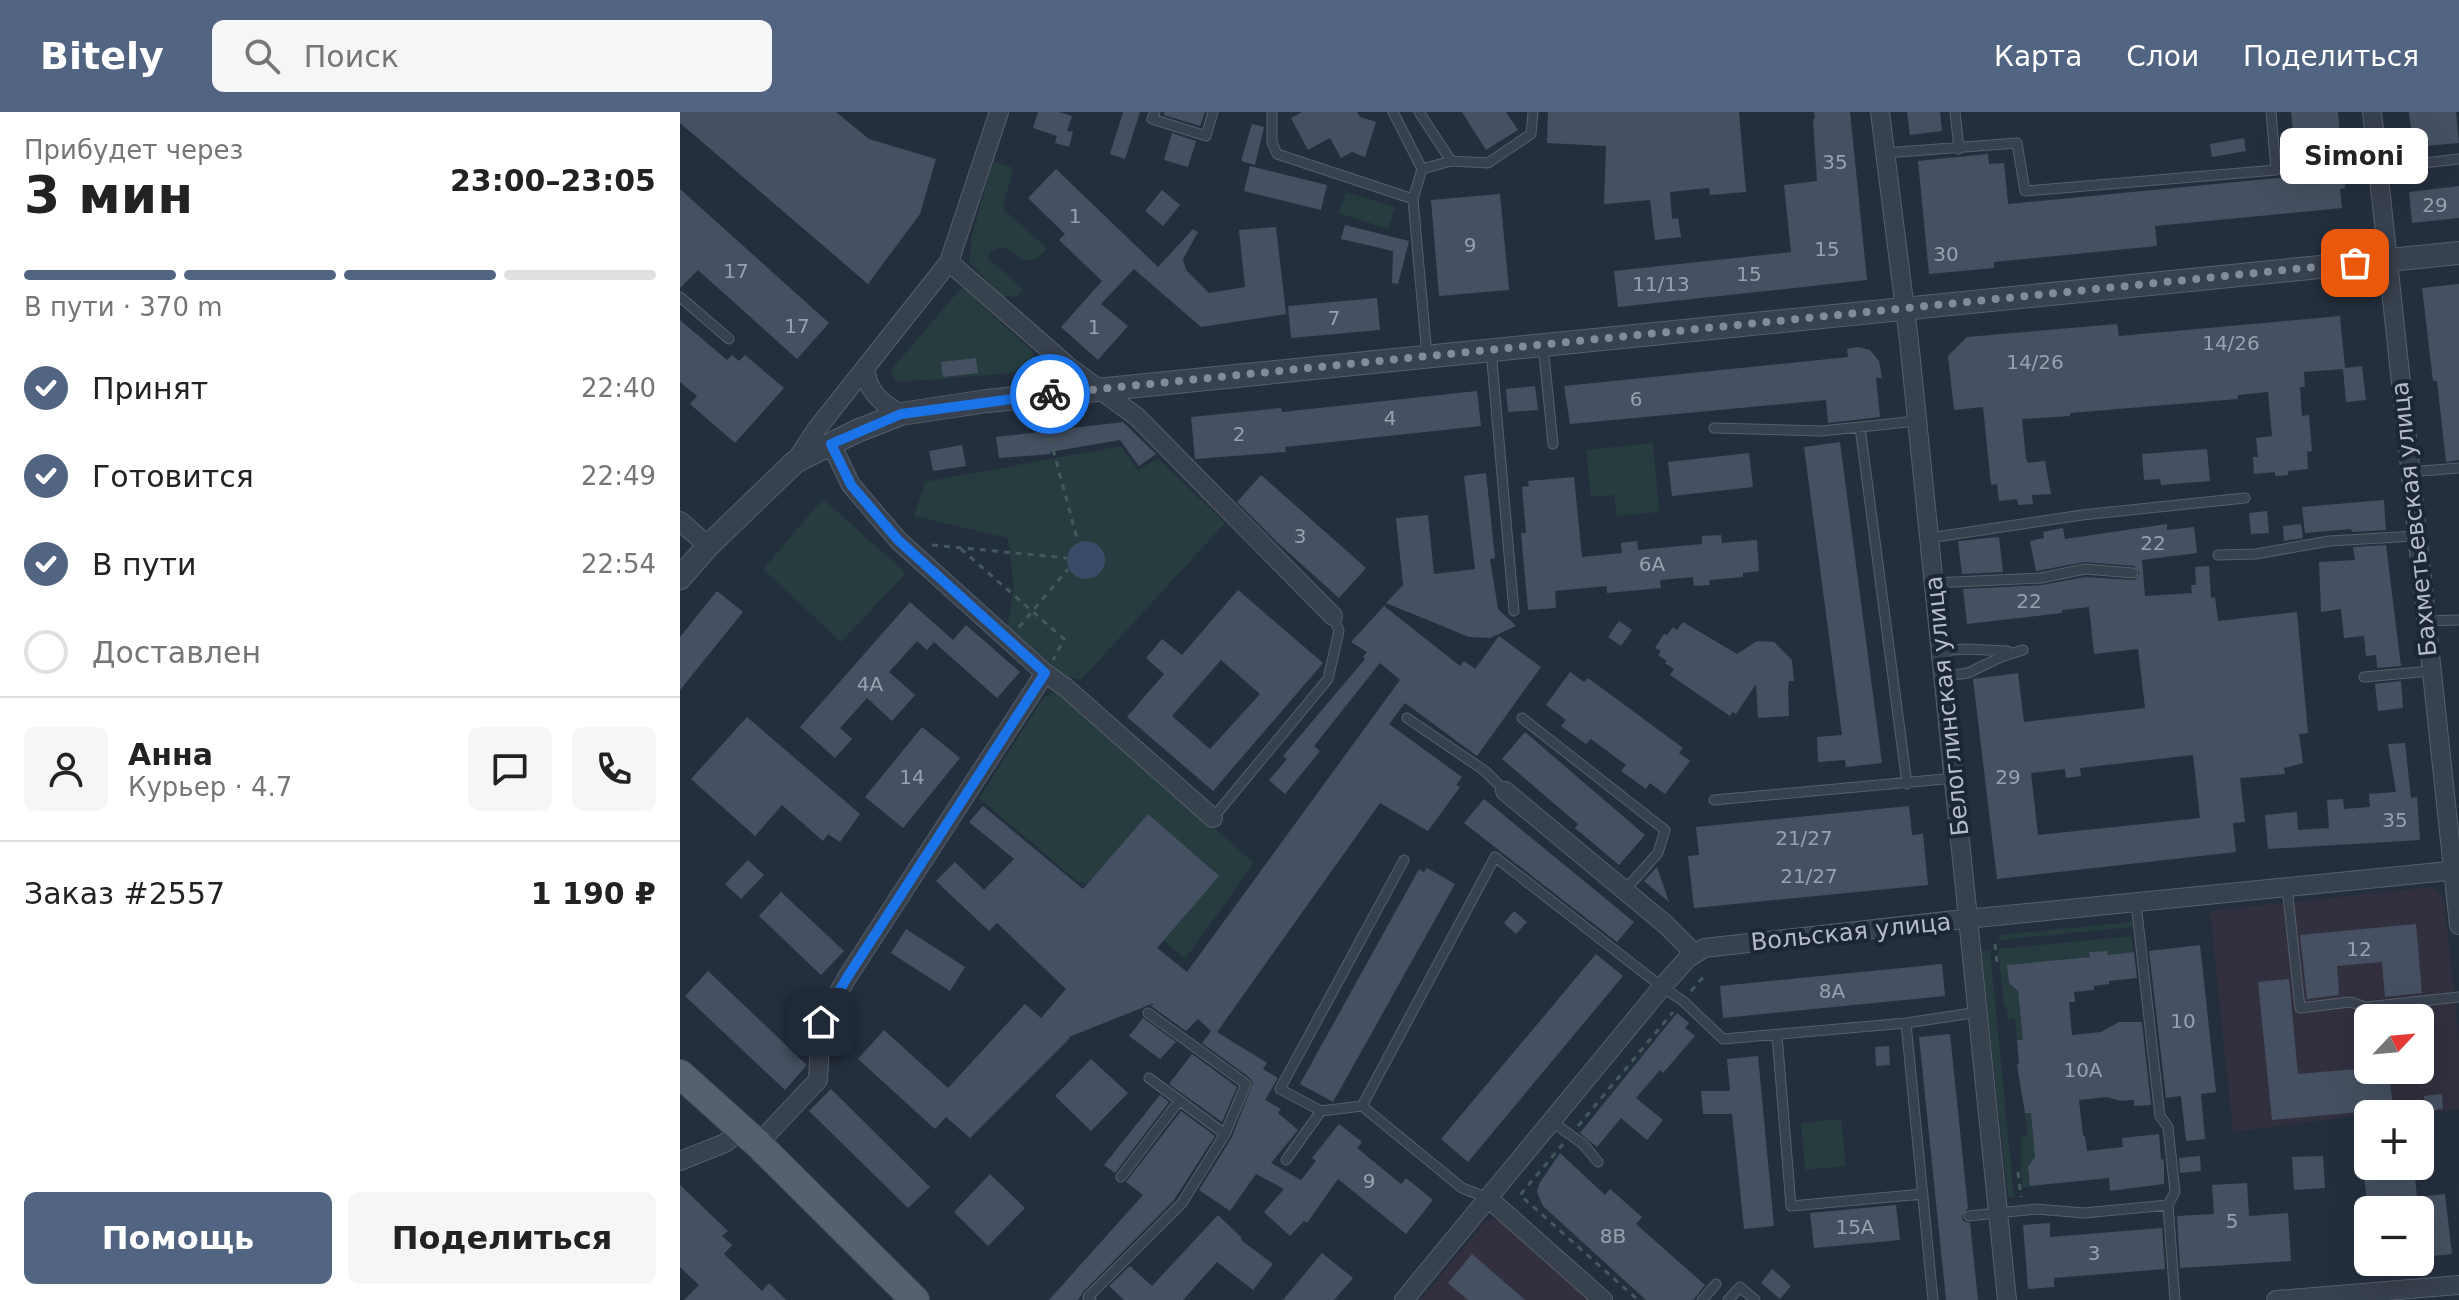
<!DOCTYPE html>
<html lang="ru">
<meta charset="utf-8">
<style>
body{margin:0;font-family:"DejaVu Sans",sans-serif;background:#f6f6f6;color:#222;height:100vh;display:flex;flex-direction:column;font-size:30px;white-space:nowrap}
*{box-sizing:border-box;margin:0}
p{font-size:26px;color:#767676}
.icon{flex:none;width:44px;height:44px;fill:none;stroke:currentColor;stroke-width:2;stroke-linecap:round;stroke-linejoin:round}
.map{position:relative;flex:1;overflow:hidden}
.sheet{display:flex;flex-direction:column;background:#fff;width:680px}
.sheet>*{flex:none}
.needle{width:52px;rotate:64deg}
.buttons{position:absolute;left:1674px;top:892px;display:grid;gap:16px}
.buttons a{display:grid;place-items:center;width:80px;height:80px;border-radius:12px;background:#fff;box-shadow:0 8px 32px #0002;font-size:40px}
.pin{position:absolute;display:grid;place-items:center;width:68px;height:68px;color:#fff;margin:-34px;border-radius:16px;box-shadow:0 4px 12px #0006}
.courier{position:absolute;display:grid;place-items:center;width:80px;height:80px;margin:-40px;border:6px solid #1a73e8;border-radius:50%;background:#fff;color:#222;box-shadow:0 2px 10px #0007}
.bubble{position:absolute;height:56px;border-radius:12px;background:#fff;box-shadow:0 8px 32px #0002;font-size:26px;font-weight:700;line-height:56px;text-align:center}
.head em{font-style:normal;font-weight:700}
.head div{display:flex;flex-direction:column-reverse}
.head{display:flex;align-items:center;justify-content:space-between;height:136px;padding:0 24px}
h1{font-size:52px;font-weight:700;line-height:60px}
.bar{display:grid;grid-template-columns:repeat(4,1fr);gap:12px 8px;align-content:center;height:96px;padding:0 24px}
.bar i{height:10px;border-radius:6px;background:#e0e0e0}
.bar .active{background:#516482}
.bar p{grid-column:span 4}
.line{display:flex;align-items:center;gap:20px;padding:0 24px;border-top:2px solid #e0e0e0}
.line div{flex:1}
.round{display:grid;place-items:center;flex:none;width:84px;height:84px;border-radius:12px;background:#f6f6f6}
ol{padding:0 24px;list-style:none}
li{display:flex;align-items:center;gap:24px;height:88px}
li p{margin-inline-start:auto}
li .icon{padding:8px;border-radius:50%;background:#516482;color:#fff;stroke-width:4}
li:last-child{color:#767676}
li i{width:44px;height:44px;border:4px solid #e0e0e0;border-radius:50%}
.button{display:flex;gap:16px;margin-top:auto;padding:16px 24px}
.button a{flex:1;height:92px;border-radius:12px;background:#516482;color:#fff;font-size:32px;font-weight:700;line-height:92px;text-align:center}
.button a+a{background:#f6f6f6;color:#222}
header{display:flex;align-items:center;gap:48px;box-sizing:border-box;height:112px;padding:0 40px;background:#516482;color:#fff}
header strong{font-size:38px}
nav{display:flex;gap:44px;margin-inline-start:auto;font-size:28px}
.search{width:560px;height:72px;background:#f6f6f6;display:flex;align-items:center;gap:20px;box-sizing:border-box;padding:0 28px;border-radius:12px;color:#767676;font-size:30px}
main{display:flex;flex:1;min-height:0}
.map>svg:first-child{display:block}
.medical{fill:#32303f;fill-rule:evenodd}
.green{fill:#263c3f}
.water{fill:#394c67}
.building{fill:#455162;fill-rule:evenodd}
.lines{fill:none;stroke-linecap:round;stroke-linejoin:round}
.service-casing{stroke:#565f6c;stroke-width:11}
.minor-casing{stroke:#565f6c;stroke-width:20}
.tertiary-casing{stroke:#565f6c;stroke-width:24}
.primary-casing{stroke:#414a57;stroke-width:30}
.path{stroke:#44595c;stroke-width:3;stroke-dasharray:6 6;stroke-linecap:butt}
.service{stroke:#38414e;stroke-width:9}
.minor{stroke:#38414e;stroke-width:18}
.tertiary{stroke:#38414e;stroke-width:22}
.primary{stroke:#56606e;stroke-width:28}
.done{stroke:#828b98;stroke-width:8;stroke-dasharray:0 14.4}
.route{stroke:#1a73e8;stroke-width:10}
.labels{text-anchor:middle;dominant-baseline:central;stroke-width:8;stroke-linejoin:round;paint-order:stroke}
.number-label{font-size:20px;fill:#98a1af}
.street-label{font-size:24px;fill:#b4bcc9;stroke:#1d2633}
</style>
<header>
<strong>Bitely</strong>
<div class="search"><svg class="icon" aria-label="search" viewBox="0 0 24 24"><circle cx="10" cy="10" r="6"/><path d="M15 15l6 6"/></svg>Поиск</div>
<nav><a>Карта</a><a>Слои</a><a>Поделиться</a></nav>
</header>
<main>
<section class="sheet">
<div class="head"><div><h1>3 мин</h1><p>Прибудет через</p></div><em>23:00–23:05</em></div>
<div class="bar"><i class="active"></i><i class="active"></i><i class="active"></i><i></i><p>В пути · 370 m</p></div>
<ol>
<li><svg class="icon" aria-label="check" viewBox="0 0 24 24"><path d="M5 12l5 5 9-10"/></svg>Принят<p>22:40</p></li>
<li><svg class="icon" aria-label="check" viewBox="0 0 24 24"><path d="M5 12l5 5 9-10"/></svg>Готовится<p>22:49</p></li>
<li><svg class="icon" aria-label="check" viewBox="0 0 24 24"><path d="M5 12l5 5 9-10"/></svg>В пути<p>22:54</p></li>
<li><i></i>Доставлен</li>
</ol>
<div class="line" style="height:144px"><a class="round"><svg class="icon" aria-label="person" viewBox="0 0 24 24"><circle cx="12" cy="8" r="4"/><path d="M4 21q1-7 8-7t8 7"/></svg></a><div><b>Анна</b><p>Курьер · 4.7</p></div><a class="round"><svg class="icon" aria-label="chat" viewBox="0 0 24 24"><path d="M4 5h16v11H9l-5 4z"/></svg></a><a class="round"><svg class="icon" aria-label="phone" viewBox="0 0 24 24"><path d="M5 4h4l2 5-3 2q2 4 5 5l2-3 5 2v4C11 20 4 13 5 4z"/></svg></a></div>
<div class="line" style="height:104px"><div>Заказ #2557</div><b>1 190 ₽</b></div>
<div class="button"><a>Помощь</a><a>Поделиться</a></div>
</section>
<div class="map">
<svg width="1779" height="1188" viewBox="0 0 1779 1188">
<rect width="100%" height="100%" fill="#242f3e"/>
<path class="medical" d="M1751,775L1759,780L1764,788L1779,927V997L1737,1002L1712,1000L1688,1002L1553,1020L1530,799ZM1688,906H1740V958H1688Z
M814,1107L824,1108L910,1188H740L805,1110Z"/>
<path class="green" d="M313,49L333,56L323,97L367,136L357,147L342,148C330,137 319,129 307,145L344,178L336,185L323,184L289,150L292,123Z
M666,80L715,95L708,117L659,101Z
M282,175L353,240L356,247L353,255L346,260L219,270L214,266L211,258Z
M973,331L979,400L937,404L934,383L911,385L906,338Z
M441,334L458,358L478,346L545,411L401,568L377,562L327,517L334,474L328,426L234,404L245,370Z
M143,387L226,461L161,530L83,457Z
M377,579L574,751L505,847L412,766L406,773L401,769L399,771L299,686L364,585Z
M1452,810L1453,815L1319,828V823Z
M1452,824L1453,840L1428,843L1427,839L1410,840V845L1328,853L1329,871L1337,872L1343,928H1337L1335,907H1328L1327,895H1324L1318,837Z
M1310,838L1334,1085H1328L1301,839Z
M1345,1001H1351L1356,1052L1350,1072L1353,1074L1342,1076C1341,1057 1342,1044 1341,1025L1347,1024Z
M1161,1007L1166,1054L1125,1058L1121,1011Z"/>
<path class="water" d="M387 448a19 19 0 1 1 38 0a19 19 0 1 1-38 0Z"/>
<path class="building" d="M0,0H156L189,27L256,47L240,102L188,172L0,11Z
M358,0H379L392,4L387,19L393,20L389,35L375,31L377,24L353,16Z
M443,0H460L445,47L430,42Z
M484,0H525L520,14L484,3Z
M622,0H677L680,5L696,10L685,45L672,40L661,46L650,26L628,38L611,6Z
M782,0H826L838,18L806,38Z
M868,0H1059L1066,80L1030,83L1029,76L990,80L992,107L998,106L1001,125L975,128L970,88L924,92L926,34L867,31Z
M1134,0H1170L1187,168L938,195L934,159L1111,140L1104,73L1137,69L1133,7L1135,6Z
M1227,0H1260L1262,19L1230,23Z
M1611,0H1658L1665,76L1660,77L1662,96L1475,114L1477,134L1314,150V156L1249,162L1238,49L1308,42L1309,52L1324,51L1328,92L1628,63L1625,26L1614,27Z
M1729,0H1776L1779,31L1733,35Z
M572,12L584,15L575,53L561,49Z
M492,21L516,29L508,55L484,48Z
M1564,26L1566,39L1532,45L1530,32Z
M570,54L647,73L641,98L564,79Z
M376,57L478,155L513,117L518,120L503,147L506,158L529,181L565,175L559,118L596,115L606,202L521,215L454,157L421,192L448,214L418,248L381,215L422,169L379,128L385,122L348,86Z
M1779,74V106L1732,111L1729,80Z
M0,77L149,211L117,247L18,158L0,176Z
M482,78L500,93L483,114L465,99Z
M820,82L829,178L759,184L751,88Z
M665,113L729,129L718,172L712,171L713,139L661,127Z
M1779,172V348L1766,350L1757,269H1753L1742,176Z
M697,186L700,218L611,226L608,194Z
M1660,204L1665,256L1682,254L1686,288L1666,290L1663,257L1624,260L1625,275H1620L1622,304L1629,303L1632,339L1627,340L1628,357L1608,359V363L1595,364V360L1574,362L1573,345H1578L1576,326L1592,324L1588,280L1558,283V287L1390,301V304L1342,307L1346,347L1348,351L1365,349L1371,382L1352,383L1353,392L1338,393L1337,387L1319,389L1317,372L1311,373L1303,295L1274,298L1268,244L1287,225L1437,212L1439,224Z
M0,208L47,248L52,243L59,249L65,243L104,276L55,331L10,292L17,284L0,270Z
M1178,235L1190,238L1199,249L1202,266H1196L1200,305L1148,311L1146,288L890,312L884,274L1168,245L1167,237Z
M296,246L298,261L263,265L261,250Z
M855,274L858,298L828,300L826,277Z
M797,279L801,314L605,335L606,340L515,347L511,305L601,296L602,300Z
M443,310L476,342L459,354L440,328L370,340L371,342L319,346L316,325Z
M1160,330L1202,651L1166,655L1165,648L1138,650L1137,625L1162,623L1124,335Z
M282,333L286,354L253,359L249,339Z
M1527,337L1530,369L1481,373L1480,367L1464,368L1462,342Z
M1069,341L1073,375L992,384L988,350Z
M806,361L815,446L810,447L818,497L836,514L810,526L789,525L706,491L723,473L716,406L748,403L754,462L795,457L784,364Z
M581,363L686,456L659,486L599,432L557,390Z
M894,365L902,445L942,441L941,431L957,429L958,438L1022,432V424L1041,423L1042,431L1077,428L1079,459L1063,461V465L1029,468L1030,473L1014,474L1013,465L980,468L981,476L927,481V474L875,479L876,496L848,498L841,421H846L842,375L849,374L848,369Z
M1704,388L1706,418L1672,420L1671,417L1625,421L1622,395Z
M1587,399L1589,421L1571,422L1569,401Z
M1487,412V418L1514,415L1517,441L1462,448L1465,484L1512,481L1511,473H1516L1515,455L1529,454L1531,486L1535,485L1538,509L1617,500L1628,621L1619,622L1623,651L1604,656L1605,662L1560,666L1565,710L1553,711L1556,740L1317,767L1293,567L1338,561L1344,610L1465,596L1458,537L1414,542L1409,495L1382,498V501L1287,512L1283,477L1362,473L1405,465L1455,468L1460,461L1454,454L1405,450L1356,459L1350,429L1364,426L1363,420L1383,416L1385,427ZM1513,643L1520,706L1358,723L1351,661L1385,657L1386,666L1401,664L1400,656Z
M1621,412L1623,426L1604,429L1603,414Z
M1319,425L1323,460L1282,462L1278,429Z
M1706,433L1721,554L1697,556L1696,543L1686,544L1684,524L1664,526L1661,497L1641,500L1639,450L1675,448L1673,435Z
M558,478L643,551L533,679L447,605L484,562L466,546L482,527L502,543ZM541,548L580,582L530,637L492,604Z
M37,479L63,500L0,578V525Z
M230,490L273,528L286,513L340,560L317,586L254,530L247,538L237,529L209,560L235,583L212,609L187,586L160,616L172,627L155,646L120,615Z
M704,494L780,554L784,549L795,557L819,524L861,555L797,644L725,591L709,612L782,665L776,673L780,675L748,719L700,691L537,920L587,951L583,957L598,966L585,988L601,997L598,1001L618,1018L591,1051L621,1068L636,1049L632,1046L659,1012L682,1030L677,1036L721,1072L726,1066L753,1088L726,1122L658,1067L627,1111L624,1109L610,1124L584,1100L604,1077L576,1062L550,1099L519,1078L552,1025L573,971L570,966L522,931L531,919L518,907L506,919L471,894L474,891L389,925L390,926L290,1026L266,1005L255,1017L178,947L204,918L268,976L345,892L361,906L386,877L317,811L309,819L256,769L275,750L304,778L334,747L289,710L303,694L403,777L468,702L539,764L477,836L507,860L720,568L700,551L634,634L640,639L605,682L589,668L607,647L603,644L685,547L683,545L687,540L671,530Z
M939,509L952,518L941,534L928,525Z
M1003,510L1057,542L1077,529L1094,530L1112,548L1114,569H1109L1108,576L1109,604L1078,606L1076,572L1056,602L1052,600L1050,604L990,563L994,557L985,551L987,549L978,543L981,539L975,536L984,522L987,523L993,515L997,518Z
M890,560L904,570L908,566L1003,636L999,641L1010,649L985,682L970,671L966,677L941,659L946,653L911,627L906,632L881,614L886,608L866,593Z
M1721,569L1723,596L1698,599L1695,572Z
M67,605L180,702L160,730L148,722L143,729L102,693L75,724L11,667Z
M242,615L280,646L223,716L185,685Z
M845,620L965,723L939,753L895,716L898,712L822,647Z
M1725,631L1731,686L1737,685L1740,728L1588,737L1585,703L1617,700L1618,718L1649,716L1647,688L1663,687L1664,697L1690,695L1689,682L1716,680L1708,632Z
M804,687L954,810L937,830L784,711Z
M1229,694L1232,723L1243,722L1248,773L1014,796L1008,744L1019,743L1016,715Z
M68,748L84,763L61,787L45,772Z
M977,755L989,790L964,769Z
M747,756L775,772L653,990L620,972L739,757L744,760Z
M101,780L164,839L141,863L79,804Z
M834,799L847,810L836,822L824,811Z
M1736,812L1742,881L1705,885L1702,850L1657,854L1659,883L1627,887L1620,823Z
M226,817L285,855L270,879L211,841Z
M1520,833L1536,980L1521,982L1525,1027L1506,1029L1501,984L1486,986L1469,839Z
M1427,839L1428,843L1454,840L1457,866L1429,869V872L1414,874V878L1394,880L1395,890H1389L1392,923L1421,920L1439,910H1462L1471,993L1454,994V988L1441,989L1427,985L1399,988L1403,1024H1405L1407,1039L1443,1035L1442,1026L1479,1022L1481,1048L1484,1047V1072L1430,1079L1429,1066L1350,1074L1348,1055L1355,1045L1351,1001H1345L1337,953L1339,952L1337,928H1343L1338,879L1329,871L1327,853L1410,845L1409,840Z
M916,842L943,864L788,1050L761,1027Z
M1262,852L1265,884L1043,906L1040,874Z
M28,859L127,953L105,978L5,884Z
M1609,867L1618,962L1688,956V958H1709L1713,997L1592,1008L1578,870Z
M1744,896V906H1707L1706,900Z
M997,901L1009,911L1005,916L1015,924L983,961L980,958L956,986L983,1008L967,1028L941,1006L917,1035L900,1021Z
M463,906L496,930L480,947L449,924Z
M1270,922L1288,1096L1282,1104L1283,1109L1290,1111L1298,1188H1266L1241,944L1239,925Z
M1209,934L1210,953L1196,954L1195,935Z
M512,942L557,975L542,1010L489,972Z
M1078,944L1094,1114L1064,1117L1052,1002H1023L1021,979H1050L1047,947Z
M411,947L448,981L411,1019L375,984Z
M151,977L250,1075L228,1096L129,999Z
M1762,982L1763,997L1746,999L1744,984Z
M480,983L489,990L435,1061L424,1053Z
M501,999L535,1024L494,1088L403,1180L398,1188H369L463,1083L446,1070Z
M880,1041L925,1083L930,1077L962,1105L956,1112L1025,1173L1013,1188H966L863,1094L857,1080L859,1072Z
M1520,1044L1521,1059L1500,1061L1499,1046Z
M1643,1044L1645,1076L1614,1078L1612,1045Z
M1683,1054H1734L1737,1085L1765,1082L1772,1142L1743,1145L1740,1098H1688Z
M310,1062L345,1096L308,1134L274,1100Z
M1567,1071L1569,1104L1608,1101L1611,1149L1500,1156L1497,1104L1534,1102L1532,1073Z
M0,1073L48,1119L42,1124L52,1133L44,1142L82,1179L89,1171L106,1188H4L19,1173L0,1155Z
M1216,1093L1220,1128L1134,1136L1130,1101Z
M538,1103L562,1126L561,1128L593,1152L573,1178L537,1150L503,1188H444L429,1174L450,1154L472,1174Z
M1370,1111V1125L1482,1116L1485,1157L1374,1166V1175L1348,1177L1343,1113Z
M642,1141L673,1166L654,1188H603Z
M792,1142L845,1188H788L768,1171Z
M1092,1157L1111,1174L1100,1187L1081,1171Z"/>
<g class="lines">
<defs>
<path id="service" d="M475,0L472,7L526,24L533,0
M592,0V30L597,42L733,87
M713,0L742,57L733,87L747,244
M739,0L771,49
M1275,0L1279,37
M1205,41L1337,31L1345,79L1596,58L1591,0
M1698,56L1779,47
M742,57L771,49L808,51L851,22L853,0
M0,185L49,227
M863,233L873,332
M811,238L834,499
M1180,315L1227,672
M1034,316L1142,319L1237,309
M1729,360L1779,356
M1249,426L1402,403L1565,386
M1538,443L1576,442L1649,429L1736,424
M1254,471L1361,466L1405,457L1453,461
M1746,509L1779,508
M1261,539L1285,537L1328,539
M1264,564L1288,561L1321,545L1343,538
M1684,565L1751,559
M727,606L805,659L825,679
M842,606L985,718L978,741L945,778
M1034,688L1275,666
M533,706L648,567L659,519L653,504
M724,748L600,977L641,999L682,994L782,1076L808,1086
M1607,775L1620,896L1670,890L1686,895L1779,885
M1456,791L1480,1004L1488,1015L1495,1080L1488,1093L1495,1188
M468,901L566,972L545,1022
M1226,911L1253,1188
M1097,923L1111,1094L1243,1082
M682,994L815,745L982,875L1003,889L1043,927L1226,911L1299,900
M871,1009L903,1032L918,1050
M606,1048L641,999
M441,1065L499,989
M1289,1104L1356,1097L1404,1101L1488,1093
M411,1188L408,1185L502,1091L545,1022L469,966
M1022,1188L1036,1172
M1048,1188L1060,1175L1075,1188"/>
<path id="minor" d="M1200,0L1229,229L1327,1188
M1692,0L1779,813
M269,150L389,255L457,305L653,504
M186,255C185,278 202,292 221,302
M151,332L171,373L218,428L365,561L385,575L533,706
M115,350L136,318L269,150L319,0
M0,409L28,434
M825,679L985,812L1014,841
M78,1032L138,968L141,910L168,864L365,561
M0,1049L45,1031L61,1018
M808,1086L923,1188
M724,1188L982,875L1007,847L1024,836L1266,809L1779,758
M1596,1188L1779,1173"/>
<path id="tertiary" d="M0,466L28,434L115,350L177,319L221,302L307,289L1779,141"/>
<path id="primary" d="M0,962L78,1032L235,1188"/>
</defs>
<use href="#service" class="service-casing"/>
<use href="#minor" class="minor-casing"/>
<use href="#tertiary" class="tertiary-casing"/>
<use href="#primary" class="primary-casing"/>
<path class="path" d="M370,326L398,430
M252,433L387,446
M281,437L384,527L373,548
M339,515L388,457
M1315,832L1317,851
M1011,879L1024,864
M898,1014L993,900
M883,1032L840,1083L958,1188
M1338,1060L1341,1085"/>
<use href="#service" class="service"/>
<use href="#minor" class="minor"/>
<use href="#tertiary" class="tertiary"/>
<use href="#primary" class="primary"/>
</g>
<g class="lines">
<path class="done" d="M370,282L1675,151"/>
<path class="route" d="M141,910L168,864L365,561L218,428L171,373L151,332L221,302L370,282"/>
</g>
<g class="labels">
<g class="number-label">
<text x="1155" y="50">35</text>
<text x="1755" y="93">29</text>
<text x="395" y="104">1</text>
<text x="790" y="133">9</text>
<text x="1147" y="137">15</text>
<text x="1266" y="142">30</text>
<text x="56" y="159">17</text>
<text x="1069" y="162">15</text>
<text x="981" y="172">11/13</text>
<text x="654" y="206">7</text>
<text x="117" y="214">17</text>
<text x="414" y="215">1</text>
<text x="1551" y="231">14/26</text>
<text x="1355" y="250">14/26</text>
<text x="956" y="287">6</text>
<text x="710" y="306">4</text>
<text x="559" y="322">2</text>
<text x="620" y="424">3</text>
<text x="1473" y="431">22</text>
<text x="972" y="452">6А</text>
<text x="1349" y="489">22</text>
<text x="190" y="572">4А</text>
<text x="232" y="665">14</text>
<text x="1328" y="665">29</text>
<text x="1715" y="708">35</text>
<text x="1124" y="726">21/27</text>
<text x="1129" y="764">21/27</text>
<text x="1679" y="837">12</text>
<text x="1152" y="879">8А</text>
<text x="1503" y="909">10</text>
<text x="1403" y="958">10А</text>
<text x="689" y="1069">9</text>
<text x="1552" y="1109">5</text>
<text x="1175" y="1115">15А</text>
<text x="933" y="1124">8В</text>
<text x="1414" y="1141">3</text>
</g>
<g class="street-label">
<text transform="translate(1734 407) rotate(-96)">Бахметьевская улица</text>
<text transform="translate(1267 594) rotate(-96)">Белоглинская улица</text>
<text transform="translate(1171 820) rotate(-6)">Вольская улица</text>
</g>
</g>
</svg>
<div class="buttons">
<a><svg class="needle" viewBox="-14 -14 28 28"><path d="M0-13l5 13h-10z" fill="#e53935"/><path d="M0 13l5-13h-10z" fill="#767676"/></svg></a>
<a>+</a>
<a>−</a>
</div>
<div class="pin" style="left:1675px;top:151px;background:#ea580c"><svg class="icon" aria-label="bag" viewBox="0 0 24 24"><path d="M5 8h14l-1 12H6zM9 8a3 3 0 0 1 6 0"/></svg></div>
<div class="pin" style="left:141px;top:910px;background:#1f2937"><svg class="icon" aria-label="home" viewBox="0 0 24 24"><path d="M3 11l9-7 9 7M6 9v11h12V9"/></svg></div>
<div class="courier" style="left:370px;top:282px"><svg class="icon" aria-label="bike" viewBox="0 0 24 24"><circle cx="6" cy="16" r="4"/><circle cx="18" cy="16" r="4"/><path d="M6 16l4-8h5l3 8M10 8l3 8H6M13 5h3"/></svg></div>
<div class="bubble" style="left:1600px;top:16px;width:148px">Simoni</div>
</div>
</main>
